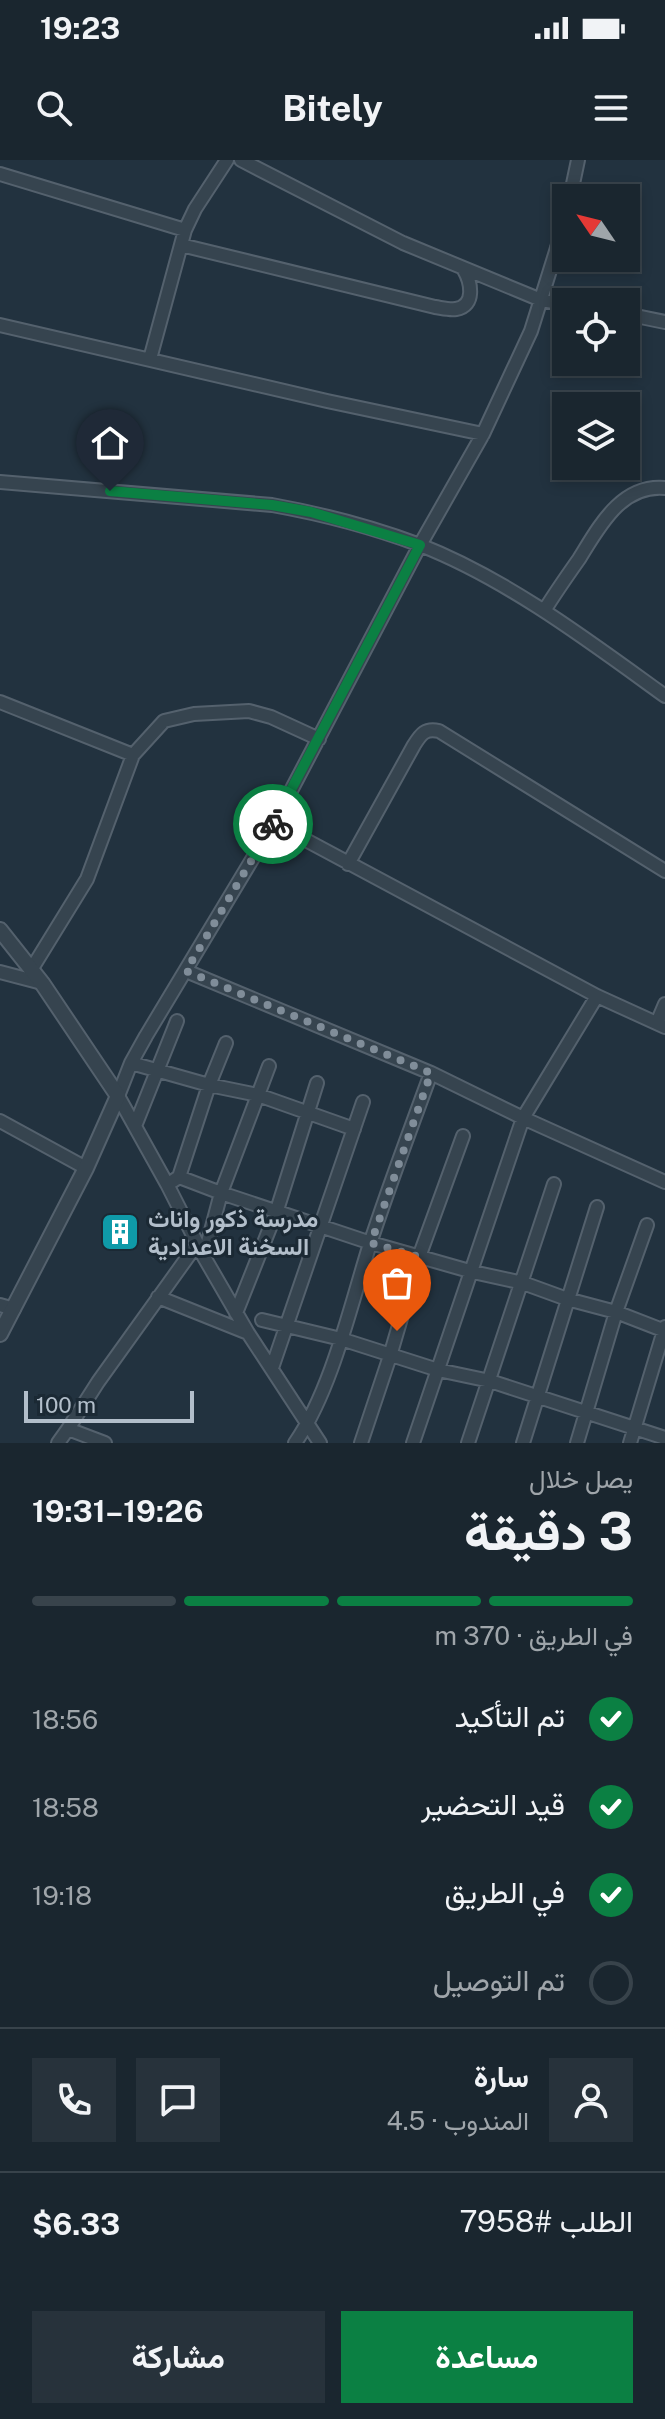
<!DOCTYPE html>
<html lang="ar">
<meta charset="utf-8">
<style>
body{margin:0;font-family:"Public Sans",Vazirmatn,sans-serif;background:#27323b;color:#f1f3f6;direction:rtl;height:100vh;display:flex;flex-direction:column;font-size:30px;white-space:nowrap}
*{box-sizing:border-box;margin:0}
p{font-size:26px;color:#9fa5aa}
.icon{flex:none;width:44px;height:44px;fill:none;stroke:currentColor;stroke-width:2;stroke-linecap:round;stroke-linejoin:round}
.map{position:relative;height:1283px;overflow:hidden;direction:ltr}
.side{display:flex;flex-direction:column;background:#1a262f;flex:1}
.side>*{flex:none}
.needle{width:52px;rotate:305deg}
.buttons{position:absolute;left:552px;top:24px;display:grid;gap:16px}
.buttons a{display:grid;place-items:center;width:88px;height:88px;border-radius:0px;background:#1a262f;box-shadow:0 4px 12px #0003,0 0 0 2px #38434b;font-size:40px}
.scale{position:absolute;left:24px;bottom:20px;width:170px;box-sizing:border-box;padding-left:8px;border:4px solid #b2beca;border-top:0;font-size:22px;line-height:28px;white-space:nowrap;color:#b2beca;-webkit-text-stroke:6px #1b2934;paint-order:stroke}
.pin{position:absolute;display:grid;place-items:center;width:68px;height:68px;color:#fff;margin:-82px -34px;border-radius:50% 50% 50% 0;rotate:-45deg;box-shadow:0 0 8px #0007}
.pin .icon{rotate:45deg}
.courier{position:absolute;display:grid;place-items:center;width:80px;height:80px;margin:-40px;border:6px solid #0b8043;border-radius:50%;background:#fff;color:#222;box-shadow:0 2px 10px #0007}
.overview em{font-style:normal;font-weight:700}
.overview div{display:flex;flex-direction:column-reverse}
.overview{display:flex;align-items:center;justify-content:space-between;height:136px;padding:0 32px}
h1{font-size:52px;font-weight:700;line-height:60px}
.bar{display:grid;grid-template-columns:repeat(4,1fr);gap:12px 8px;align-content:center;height:96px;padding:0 32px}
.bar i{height:10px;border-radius:6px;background:#38434b}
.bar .selected{background:#0b8043}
.bar p{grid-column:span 4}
.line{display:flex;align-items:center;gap:20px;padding:0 32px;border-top:2px solid #38434b}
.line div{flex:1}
.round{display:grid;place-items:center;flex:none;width:84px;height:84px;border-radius:0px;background:#27323b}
ol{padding:0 32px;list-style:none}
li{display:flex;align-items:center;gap:24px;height:88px}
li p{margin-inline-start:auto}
li .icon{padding:8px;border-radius:50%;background:#0b8043;color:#fff;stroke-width:4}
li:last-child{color:#9fa5aa}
li i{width:44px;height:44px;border:4px solid #38434b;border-radius:50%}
.button{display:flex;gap:16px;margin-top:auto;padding:16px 32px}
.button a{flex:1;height:92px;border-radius:0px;background:#0b8043;color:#fff;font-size:32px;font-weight:700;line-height:92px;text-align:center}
.button a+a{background:#27323b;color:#f1f3f6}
.status{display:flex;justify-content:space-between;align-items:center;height:56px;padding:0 40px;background:#1a262f;direction:ltr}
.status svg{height:22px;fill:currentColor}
header{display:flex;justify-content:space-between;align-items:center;height:104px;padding:0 32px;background:#1a262f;font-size:36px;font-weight:700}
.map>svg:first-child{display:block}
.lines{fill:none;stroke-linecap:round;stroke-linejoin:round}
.minor-casing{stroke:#54616d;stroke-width:16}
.tertiary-casing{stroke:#54616d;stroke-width:18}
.minor{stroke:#36444f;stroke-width:12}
.tertiary{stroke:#36444f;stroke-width:14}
.done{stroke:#808d99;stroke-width:8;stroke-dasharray:0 14.4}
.route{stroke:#0b8043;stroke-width:10}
.labels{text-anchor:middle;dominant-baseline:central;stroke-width:6;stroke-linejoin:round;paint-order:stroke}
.poi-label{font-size:24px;font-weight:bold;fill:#b2beca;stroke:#1b2934;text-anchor:start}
</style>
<div class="status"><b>19:23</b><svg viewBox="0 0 49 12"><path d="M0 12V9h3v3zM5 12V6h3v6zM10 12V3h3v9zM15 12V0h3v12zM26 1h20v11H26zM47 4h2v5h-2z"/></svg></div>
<header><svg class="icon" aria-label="menu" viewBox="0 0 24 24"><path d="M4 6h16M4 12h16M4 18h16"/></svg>Bitely<svg class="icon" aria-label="search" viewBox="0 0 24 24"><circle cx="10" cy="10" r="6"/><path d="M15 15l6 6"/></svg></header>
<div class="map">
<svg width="665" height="1283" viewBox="0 0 665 1283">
<rect width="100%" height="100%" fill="#22323f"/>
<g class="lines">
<defs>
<path id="minor" d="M241,0L403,83L541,140L566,144
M0,14L185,70
M570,38L578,0
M181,85L435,147C442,148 450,150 456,149C476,146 471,122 464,110
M626,154L665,162
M0,165L327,241L483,274
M150,199L185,70L195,49L227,0
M0,322L272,345C322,354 372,367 420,385C507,419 589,481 665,536
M544,451C555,433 567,416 579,399C599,367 621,324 665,328
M0,542L133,595
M274,663L597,836L665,867
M348,704L414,585C421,574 425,568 439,571L665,711
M31,810L87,719L133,595L164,561L194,554L249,551L271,557L319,579
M186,811L431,913L523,958L597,836
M0,812L42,823
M657,863L665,844
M131,903L209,925L258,935L354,969
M0,961L86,1008
M135,966L177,861
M179,1017L221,1033L371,1083L473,1112L523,1123L567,1139L616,1152L665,1171
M173,1021L179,1017L209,925L226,883
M204,1097L221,1033L269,906
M158,1137L248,1173
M0,1145L14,1149
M236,1153L277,1050L317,923
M262,1160L341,1179L438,1210L490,1221L665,1278
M272,1208L363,942
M58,1283L68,1269
M105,1283L68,1269L98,1222L197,1084
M295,1283C331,1231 350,1148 369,1087C388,1028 410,971 431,913
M320,1283L248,1173L204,1097L167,1024L118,936L131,903L146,876L274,663L420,385L483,274L531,171L557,88L566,53
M361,1283L390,1196L419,1097L463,976
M413,1283L523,958L665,1022
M468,1283L554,1024
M523,1283L597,1047
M577,1283L616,1152L647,1065
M630,1283L665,1167"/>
<path id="tertiary" d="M0,770L42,823L118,936L86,1008L0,1174"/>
</defs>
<use href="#minor" class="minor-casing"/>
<use href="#tertiary" class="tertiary-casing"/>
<use href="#minor" class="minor"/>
<use href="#tertiary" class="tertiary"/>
</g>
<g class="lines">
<path class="done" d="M273,664L186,811L431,913L371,1083L419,1097L397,1171"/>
<path class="route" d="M110,331L272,345L311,352L420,385L273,664"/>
</g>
<defs>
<symbol id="building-square" viewBox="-11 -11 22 22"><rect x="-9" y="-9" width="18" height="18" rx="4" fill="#0f9aa8" stroke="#1b2934"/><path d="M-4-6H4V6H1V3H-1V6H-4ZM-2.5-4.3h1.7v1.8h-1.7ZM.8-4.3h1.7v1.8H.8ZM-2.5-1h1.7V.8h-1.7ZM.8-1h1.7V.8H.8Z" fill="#fff"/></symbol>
</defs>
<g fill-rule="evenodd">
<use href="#building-square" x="98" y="1050" width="44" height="44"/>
</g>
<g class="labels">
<g class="poi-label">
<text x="148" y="1058">مدرسة ذكور واناث<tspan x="148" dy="28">السخنة الاعدادية</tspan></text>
</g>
</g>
</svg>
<div class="buttons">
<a><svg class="needle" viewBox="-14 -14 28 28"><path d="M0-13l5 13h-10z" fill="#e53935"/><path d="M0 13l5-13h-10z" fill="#9fa5aa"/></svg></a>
<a><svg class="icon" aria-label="locate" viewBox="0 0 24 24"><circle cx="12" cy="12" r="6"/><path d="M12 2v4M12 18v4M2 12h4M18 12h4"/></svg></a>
<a><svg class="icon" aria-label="layers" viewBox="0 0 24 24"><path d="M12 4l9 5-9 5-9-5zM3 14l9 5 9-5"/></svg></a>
</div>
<div class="scale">100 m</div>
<div class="pin" style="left:397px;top:1171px;background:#ea580c"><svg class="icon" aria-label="bag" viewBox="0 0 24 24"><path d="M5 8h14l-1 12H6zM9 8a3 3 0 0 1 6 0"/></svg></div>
<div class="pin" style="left:110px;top:331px;background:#1f2937"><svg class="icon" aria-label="home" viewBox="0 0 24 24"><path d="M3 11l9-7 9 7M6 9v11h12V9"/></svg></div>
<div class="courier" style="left:273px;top:664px"><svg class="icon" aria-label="bike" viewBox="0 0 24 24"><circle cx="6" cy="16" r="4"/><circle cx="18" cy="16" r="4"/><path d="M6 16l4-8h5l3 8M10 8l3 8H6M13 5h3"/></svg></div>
</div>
<section class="side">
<div class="overview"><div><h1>3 دقيقة</h1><p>يصل خلال</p></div><em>19:26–19:31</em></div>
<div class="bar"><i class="selected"></i><i class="selected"></i><i class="selected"></i><i></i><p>في الطريق · 370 m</p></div>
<ol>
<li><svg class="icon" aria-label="check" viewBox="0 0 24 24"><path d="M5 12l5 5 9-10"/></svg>تم التأكيد<p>18:56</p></li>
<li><svg class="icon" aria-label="check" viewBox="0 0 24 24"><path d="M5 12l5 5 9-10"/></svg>قيد التحضير<p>18:58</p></li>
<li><svg class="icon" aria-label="check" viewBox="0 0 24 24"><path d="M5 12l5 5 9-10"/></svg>في الطريق<p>19:18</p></li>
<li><i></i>تم التوصيل</li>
</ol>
<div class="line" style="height:144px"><a class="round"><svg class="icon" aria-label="person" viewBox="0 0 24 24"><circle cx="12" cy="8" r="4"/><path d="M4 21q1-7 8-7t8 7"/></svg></a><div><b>سارة</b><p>المندوب · 4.5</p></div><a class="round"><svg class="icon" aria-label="chat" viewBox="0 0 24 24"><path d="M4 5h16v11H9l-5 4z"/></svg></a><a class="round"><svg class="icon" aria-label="phone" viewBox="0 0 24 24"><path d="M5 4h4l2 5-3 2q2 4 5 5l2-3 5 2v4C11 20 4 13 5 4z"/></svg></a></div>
<div class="line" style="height:104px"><div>الطلب #7958</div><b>$6.33</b></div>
<div class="button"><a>مساعدة</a><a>مشاركة</a></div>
</section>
